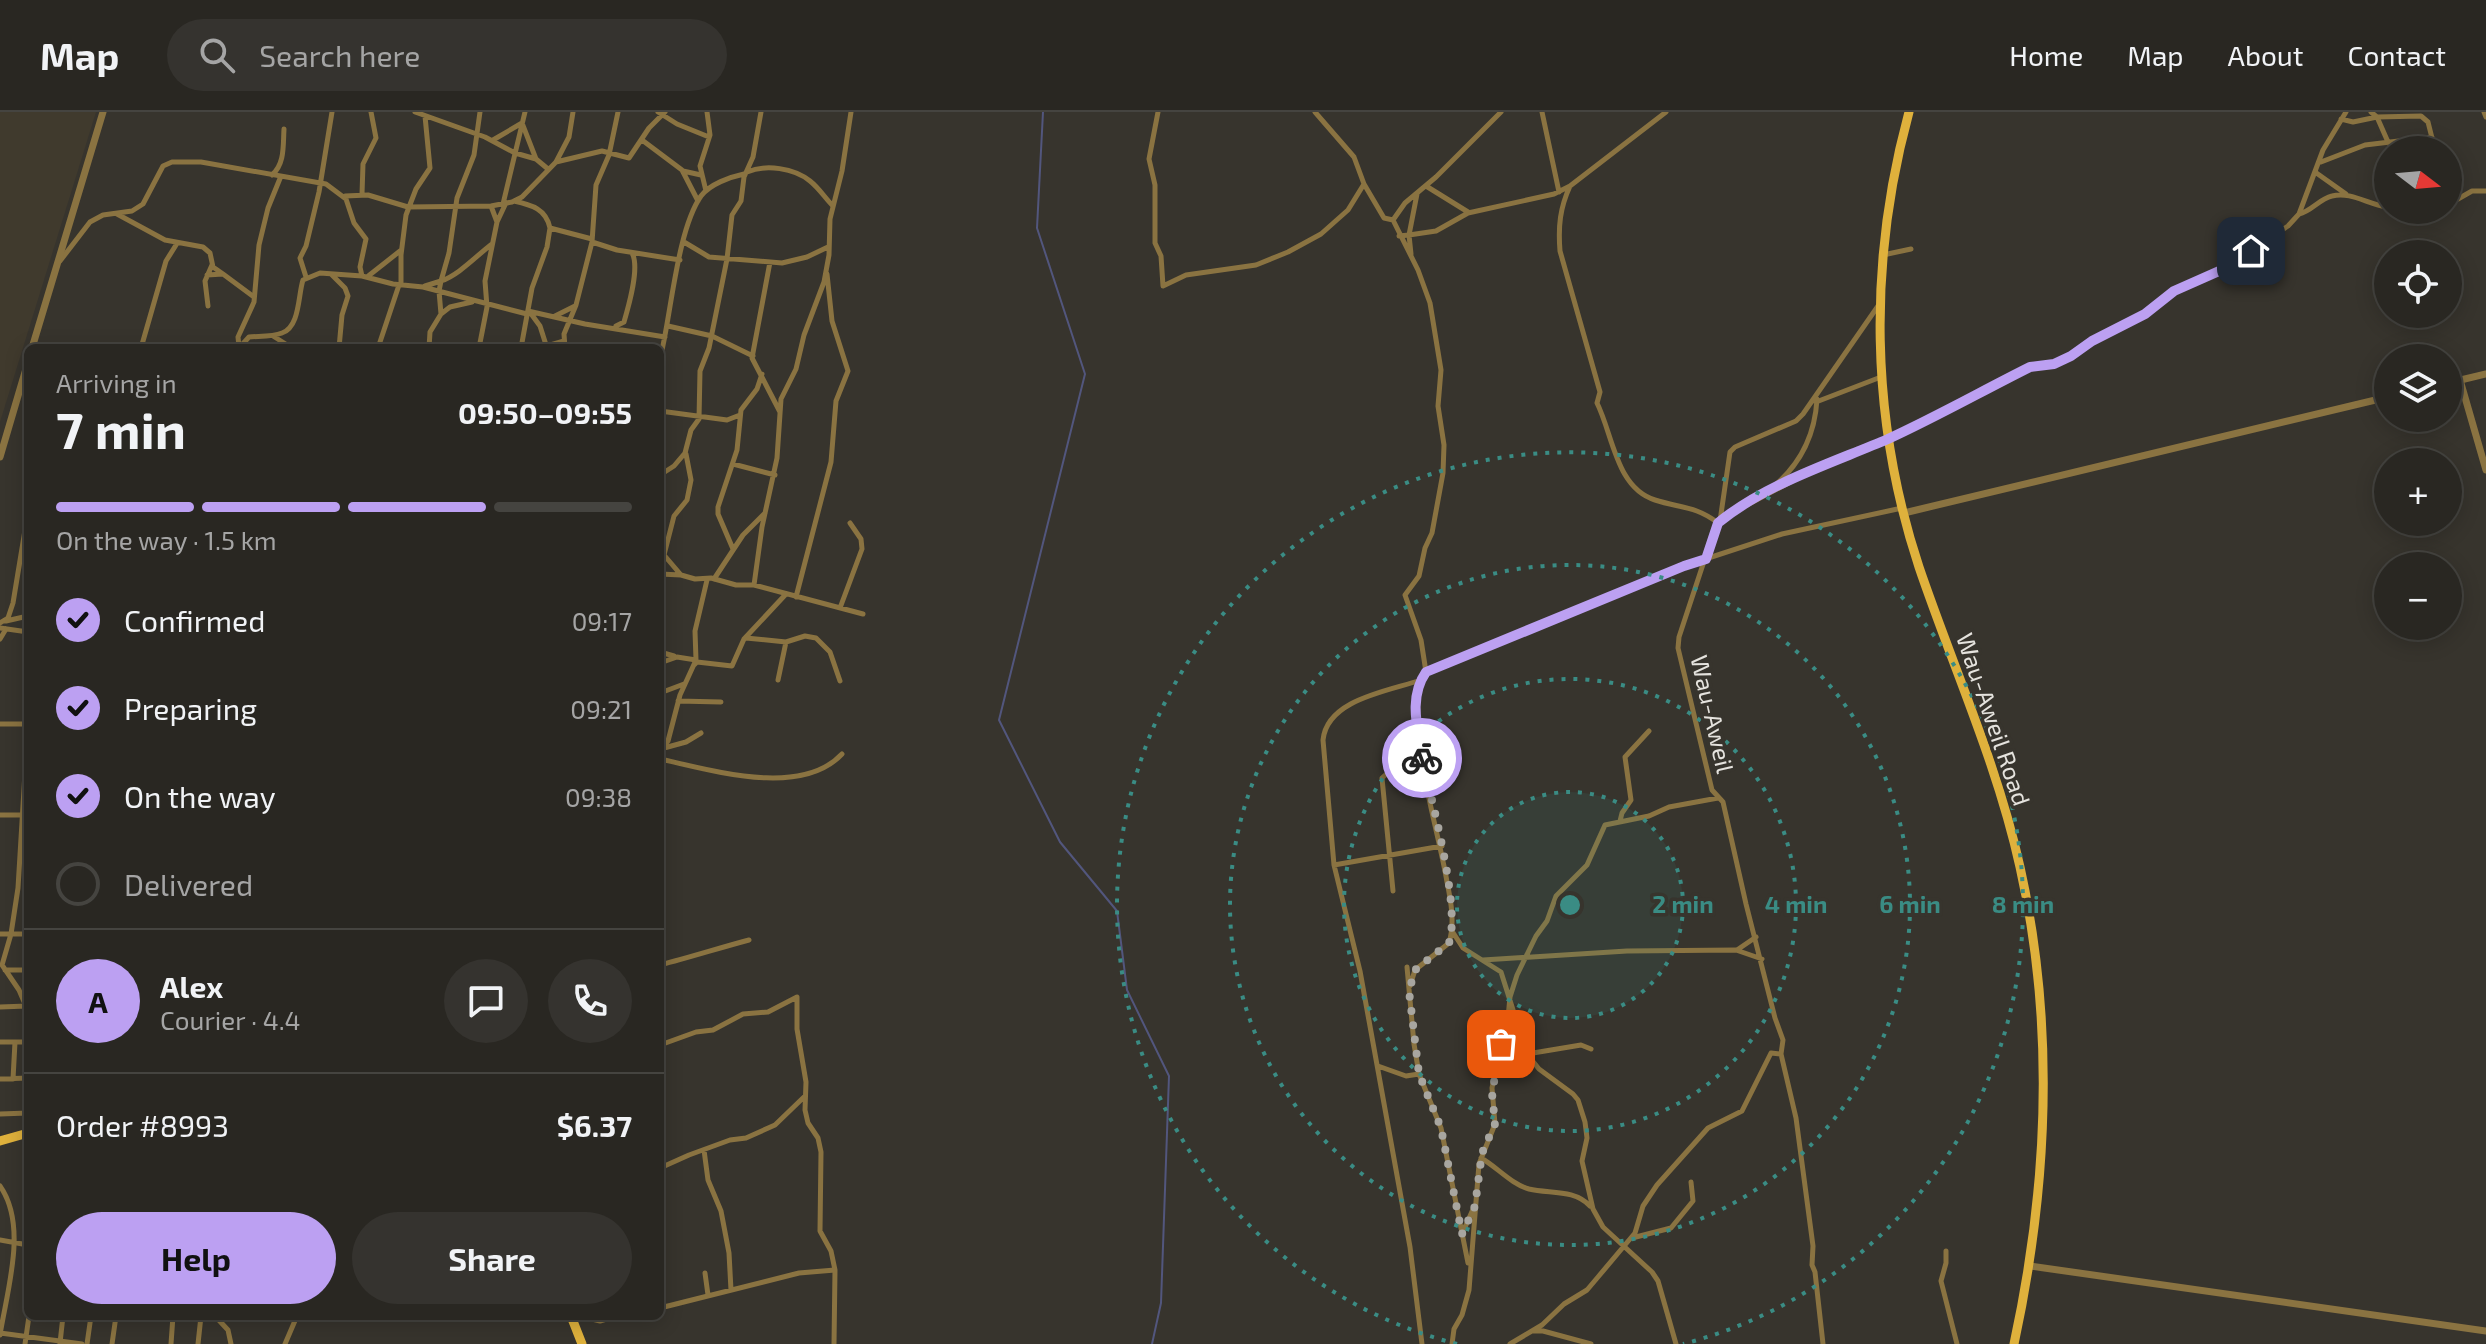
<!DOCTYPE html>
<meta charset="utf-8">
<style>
body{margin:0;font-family:"Exo 2",sans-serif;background:#35332f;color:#f1f3f6;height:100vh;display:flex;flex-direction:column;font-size:30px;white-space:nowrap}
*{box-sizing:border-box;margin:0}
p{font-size:26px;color:#a5a5a5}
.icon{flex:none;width:44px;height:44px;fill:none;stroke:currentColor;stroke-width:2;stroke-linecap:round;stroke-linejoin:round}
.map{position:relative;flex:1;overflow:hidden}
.panel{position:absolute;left:24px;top:232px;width:640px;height:976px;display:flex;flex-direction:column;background:#292722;border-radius:12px;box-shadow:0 4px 20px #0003,0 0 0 2px #454440}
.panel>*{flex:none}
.needle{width:52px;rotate:106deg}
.buttons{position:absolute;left:2374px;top:24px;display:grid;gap:16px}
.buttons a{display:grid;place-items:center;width:88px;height:88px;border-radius:50%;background:#292722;box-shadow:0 4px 20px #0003,0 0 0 2px #454440;font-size:40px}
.pin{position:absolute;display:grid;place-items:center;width:68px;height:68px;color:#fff;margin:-34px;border-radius:16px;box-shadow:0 4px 12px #0006}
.courier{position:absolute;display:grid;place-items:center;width:80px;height:80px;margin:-40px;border:6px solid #bca0f2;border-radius:50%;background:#fff;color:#222;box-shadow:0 2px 10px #0007}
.overview em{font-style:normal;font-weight:700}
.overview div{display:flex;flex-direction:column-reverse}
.overview{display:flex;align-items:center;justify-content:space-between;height:136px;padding:0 32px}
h1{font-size:52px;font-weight:700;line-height:60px}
.bar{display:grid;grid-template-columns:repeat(4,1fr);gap:12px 8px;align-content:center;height:96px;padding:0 32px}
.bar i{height:10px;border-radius:6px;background:#454440}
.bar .selected{background:#bca0f2}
.bar p{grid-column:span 4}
.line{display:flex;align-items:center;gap:20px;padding:0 32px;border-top:2px solid #454440}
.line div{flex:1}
.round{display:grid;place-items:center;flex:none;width:84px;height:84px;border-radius:42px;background:#35332f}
ol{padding:0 32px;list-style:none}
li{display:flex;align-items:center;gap:24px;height:88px}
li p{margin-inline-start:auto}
li .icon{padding:8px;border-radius:50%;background:#bca0f2;color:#111;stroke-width:4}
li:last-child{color:#a5a5a5}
li i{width:44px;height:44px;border:4px solid #454440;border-radius:50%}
.button{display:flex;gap:16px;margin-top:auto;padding:16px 32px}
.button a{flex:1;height:92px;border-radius:48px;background:#bca0f2;color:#111;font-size:32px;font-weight:700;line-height:92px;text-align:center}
.button a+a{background:#35332f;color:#f1f3f6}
header{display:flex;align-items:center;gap:48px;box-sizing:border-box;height:112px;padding:0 40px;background:#292722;border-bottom:2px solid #454440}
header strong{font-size:38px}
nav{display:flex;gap:44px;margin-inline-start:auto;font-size:28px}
.search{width:560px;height:72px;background:#35332f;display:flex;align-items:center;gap:20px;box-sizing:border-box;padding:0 28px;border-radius:44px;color:#a5a5a5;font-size:30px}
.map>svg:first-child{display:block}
.built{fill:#403a2d}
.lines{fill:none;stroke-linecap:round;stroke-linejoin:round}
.stream{stroke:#52567d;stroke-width:2}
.minor{stroke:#8a7341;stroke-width:5}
.tertiary{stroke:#8a7341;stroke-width:7}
.primary{stroke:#dfb13c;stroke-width:9}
.done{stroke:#a8a6a0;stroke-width:8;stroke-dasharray:0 14.4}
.route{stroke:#bca0f2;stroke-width:10}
.ring{fill:none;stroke:#3a8c84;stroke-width:4;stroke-dasharray:4 8}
.labels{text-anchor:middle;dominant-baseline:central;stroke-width:7;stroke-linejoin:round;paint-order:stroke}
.street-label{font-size:24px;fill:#e5e3de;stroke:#37342d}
.centre{fill:#3a8c84;stroke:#37342d;stroke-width:4}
.ring-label{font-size:24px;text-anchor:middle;font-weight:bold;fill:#3a8c84;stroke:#37342d;stroke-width:7;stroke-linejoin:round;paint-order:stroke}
</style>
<header>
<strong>Map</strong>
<div class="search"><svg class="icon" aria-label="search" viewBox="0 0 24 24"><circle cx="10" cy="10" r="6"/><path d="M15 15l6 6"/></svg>Search here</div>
<nav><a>Home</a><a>Map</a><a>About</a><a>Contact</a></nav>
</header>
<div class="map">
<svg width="2486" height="1232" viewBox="0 0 2486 1232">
<rect width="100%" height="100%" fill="#37342d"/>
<path class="built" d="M0,0H96L0,310Z"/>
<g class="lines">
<path class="stream" d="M1043,0L1037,116L1085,262L999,608L1060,730L1117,799L1127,878L1169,964L1161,1191L1152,1232"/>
<path class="minor" d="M415,0L485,25L515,41L536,47L548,57
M658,0L677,12L709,25
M1158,0L1149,47L1155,73V131L1161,144L1163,174L1186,163L1256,153L1288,140L1321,122L1348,98L1364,72L1354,45L1315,0
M1542,0L1559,80
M2371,0L2377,5L2421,4L2428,10L2435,38
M2484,0L2486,5
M2341,7L2353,10L2377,5L2388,30L2395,38
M493,28L522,11L536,47
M642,28L682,58L698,89
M556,50L602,39L629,46L649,16L665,0
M2321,50L2365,33L2432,25
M683,59L701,63
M747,60C766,52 794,56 810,69C819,76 825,86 833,94
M2315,60L2346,82
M272,63C285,52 283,33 284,17
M1364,72L1384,106L1393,108L1418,158L1430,191L1441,258L1438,294L1444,333L1443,361L1432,421L1425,436L1419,464L1405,483L1421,528L1426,560
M1426,74L1468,100
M1570,74C1560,96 1558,114 1560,139L1600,280L1597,291C1613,323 1616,376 1655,388C1680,396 1696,394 1718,411
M706,79L700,54L710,23L707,0
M362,82L363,52L376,26L371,0
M345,84L368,83L408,95L491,94L512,90L522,85L556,50L569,25L573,0
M2448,84L2458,87L2472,79H2486
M514,89C532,93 546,97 550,116L592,127
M503,92L525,0
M491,94L497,110
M2422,98L2426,102L2436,98
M117,102L165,128L203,135L210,141L213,155L223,162
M2299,102C2312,99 2319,87 2332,84C2351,79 2369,93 2388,95
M1393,108L1405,91L1436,65L1501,0
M1399,124L1409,123L1417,82
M592,130L617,138L680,148
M684,130L709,145L782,151L807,145L828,135
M1411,142L1409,123L1436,119L1468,101L1554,82L1570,74L1666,0
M1883,143L1911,137
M60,149L90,110L103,103L132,99L143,92L163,54L172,50H201L326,72L346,87L354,111L366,127L360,155L362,164
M770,150L752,246L780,300
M207,163L223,162L254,185
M332,163L345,176L348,184L342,203L339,236
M306,165L300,146L306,134L319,80L332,0
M367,165L400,139
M401,173V143L406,103L416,77L430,56L425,4
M425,174L441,169L449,141L457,86L474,43L480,0
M208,194L205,169L212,153
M528,199L585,212L665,225
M529,199L540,214L547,236
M441,202L450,195L472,190
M555,204L575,194
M616,214L624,210C629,193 640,155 632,141
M668,214L712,224L753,244
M273,224L292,236
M239,235L238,225L254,190L259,133L268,96L281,64
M141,236L166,149L176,133
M239,236L249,225C259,224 272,225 282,221C300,215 298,183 303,168L320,161L362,164L393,172L423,175L527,202
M378,236L399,173
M429,236L430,220L441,202L439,179L441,169C459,163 476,144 492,132
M479,236L487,195L485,169L497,110L505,93
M521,236L532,176L547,135L550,116
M540,236L564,229
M565,236L564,222L576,193L592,130L596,73L609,43L618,0
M660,247C671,204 677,118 701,84C710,72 730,65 744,62
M1816,290L1881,265
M660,299L727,308L740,303
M733,352L775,363
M660,363L674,354L685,341L691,318L699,307L700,259L709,236L727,147L732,103L741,89L744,65L753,45L761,0
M1773,375C1801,352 1815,323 1817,287
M1720,409L1730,340L1735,335L1796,309L1803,302L1878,194
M733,437L718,402V395L737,338L741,298L757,277L762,262
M660,462L681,463L695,467L711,466L736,473H754L863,502
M681,463L664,443L674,404L687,388L691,368L686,342
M714,467L743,423L765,401
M754,473L762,415L777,346L781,287L796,257L804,223L824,170L829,143L830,107L842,59L851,0
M796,485L831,350L836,289L848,259L832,209L827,162
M840,496L862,437L861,427L850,411
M6,509L28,504
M0,511L8,506L13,491L28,400
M0,516L28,520
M746,526L786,530L805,524L816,526L830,540L840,569
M0,527L6,517
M660,540L674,544
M660,551L677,545L696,548
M694,553L697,550L732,554L744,527L786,482
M778,568L786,530
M660,581L684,572
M678,589L721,590
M28,611L18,776L11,822L2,853L19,878L28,899
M0,612H27
M664,636L686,630L701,621
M660,639L668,629L680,583L696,548L695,519L707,468
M660,647C711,658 801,686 842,642
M660,657L664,648
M0,703H28
M1620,709L1622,701L1631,688L1625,645L1649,619
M1334,753L1442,734
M1393,779L1382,666L1419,633
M1452,819L1463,836L1501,860L1527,942L1539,957L1573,982L1578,988L1585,1010L1587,1026L1582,1049L1593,1097L1603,1115L1652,1160L1658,1169L1676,1232
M0,822H28
M1737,838L1756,825
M1483,848L1627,839L1736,838L1762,847
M660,853C691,845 719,836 749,828
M1407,855L1414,932L1419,962L1441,1016L1468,1151
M5,858H28
M1410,874L1415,858L1449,831C1455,811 1451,789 1447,770C1439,720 1405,612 1420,569
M0,895L27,894
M0,930H28
M660,933L696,920L713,918L743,902L768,900L797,885V917L806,970L805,998L808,1011L818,1026L821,1040L820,1119L831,1139L835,1158L834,1232
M1500,940L1527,942L1581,933L1591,937
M1378,954L1406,964L1419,962
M0,967L28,966
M13,967L15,930
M0,1002L28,1001
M704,1038L708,1068L721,1099L729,1141L731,1178
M1481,1046C1497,1055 1511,1072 1529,1077C1550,1082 1574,1077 1590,1094
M660,1056L689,1043L730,1028L746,1026L775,1013L804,985
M0,1074C28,1114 7,1178 0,1223
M1462,1122L1474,1095
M1632,1126L1671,1116L1693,1089L1691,1070
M0,1128L28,1133
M1946,1139V1151L1941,1169L1957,1232
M705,1161L708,1183
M660,1196L799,1161L835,1158
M215,1204L228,1218L231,1232
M580,1204L600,1209L616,1204
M1534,1219H1543L1591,1232
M0,1221L82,1232
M60,1231L63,1204
M25,1232L29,1204
M87,1232L91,1204
M112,1232L116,1204
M171,1232L173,1204
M198,1232L201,1204
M285,1232L297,1204
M1422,1232L1410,1135L1360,859L1334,753L1323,628C1327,587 1389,579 1421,568L1426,560L1684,454L1782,422L1902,396
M1452,1232L1454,1217L1462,1203L1469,1178L1479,1052L1495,1012L1492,976L1497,949L1507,916L1510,885L1517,863L1536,824L1547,809L1556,784L1587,753L1605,713L1649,704L1669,695L1718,686
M1510,1232L1542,1213L1564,1192L1587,1178L1598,1165L1635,1121L1643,1094L1657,1073L1708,1016L1742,999L1771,941L1781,942
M1823,1232L1815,1160L1812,1153L1813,1134L1796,1006L1781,942L1783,928L1775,906L1746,792L1723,690L1712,678L1678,536L1679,525L1714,419L1720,409L1732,401L1813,358L1888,326L2030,255L2054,252L2071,244L2092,229L2145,202L2174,179L2244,148L2251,139L2288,114L2299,102L2323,38L2346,0"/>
<path class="tertiary" d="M32,236L103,0
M2460,268L2486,358
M2448,271L2486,262
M0,345L28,250
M1904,401L2388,285
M2030,1154L2486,1219"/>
<path class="primary" d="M1909,0C1868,150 1870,307 1919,455C1953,555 1997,651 2020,755C2055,912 2048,1075 2014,1232
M0,1029L28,1021
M571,1204L582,1232"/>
</g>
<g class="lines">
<path class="done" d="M1422,646C1431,686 1461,795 1449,831L1415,858L1409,879L1419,962L1441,1016L1462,1122L1475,1094L1482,1041L1495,1012L1492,981L1501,932"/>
<path class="route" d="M1422,646C1418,617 1408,586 1426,560L1684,454L1706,447L1718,411C1765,372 1832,351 1888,327C1936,305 1982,279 2030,255L2054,252L2071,244L2092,229L2145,202L2174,179L2244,148L2251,139"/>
</g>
<circle cx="1570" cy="793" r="113" fill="#3a8c84" fill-opacity=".12"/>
<g class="ring">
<circle cx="1570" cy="793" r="113"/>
<circle cx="1570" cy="793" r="226"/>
<circle cx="1570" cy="793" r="340"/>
<path d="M1457 1232A453 453 0 1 1 1683 1232"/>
</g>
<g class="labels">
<g class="street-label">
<text transform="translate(1713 602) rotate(77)">Wau-Aweil</text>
<text transform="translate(1994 607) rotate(71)">Wau-Aweil Road</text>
</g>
</g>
<circle cx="1570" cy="793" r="12" class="centre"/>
<g class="ring-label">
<text x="1683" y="801">2 min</text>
<text x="1796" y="801">4 min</text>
<text x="1910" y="801">6 min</text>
<text x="2023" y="801">8 min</text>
</g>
</svg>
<div class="buttons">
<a><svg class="needle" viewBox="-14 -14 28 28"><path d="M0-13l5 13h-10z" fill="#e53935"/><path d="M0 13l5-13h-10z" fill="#a5a5a5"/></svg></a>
<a><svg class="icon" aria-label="locate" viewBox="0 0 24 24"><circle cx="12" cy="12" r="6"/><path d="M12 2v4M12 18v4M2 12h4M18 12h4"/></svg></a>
<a><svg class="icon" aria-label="layers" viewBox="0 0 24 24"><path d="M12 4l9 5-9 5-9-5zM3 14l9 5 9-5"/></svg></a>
<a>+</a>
<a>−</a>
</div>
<div class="pin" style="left:1501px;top:932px;background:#ea580c"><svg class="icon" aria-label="bag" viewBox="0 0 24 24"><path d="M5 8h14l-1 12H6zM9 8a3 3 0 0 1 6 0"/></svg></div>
<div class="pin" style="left:2251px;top:139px;background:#1f2937"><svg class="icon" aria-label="home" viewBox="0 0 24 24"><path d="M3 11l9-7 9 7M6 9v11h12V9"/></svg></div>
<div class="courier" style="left:1422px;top:646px"><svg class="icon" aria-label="bike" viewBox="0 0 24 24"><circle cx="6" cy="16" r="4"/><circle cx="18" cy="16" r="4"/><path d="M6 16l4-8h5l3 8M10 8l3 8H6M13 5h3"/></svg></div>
<section class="panel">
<div class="overview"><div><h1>7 min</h1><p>Arriving in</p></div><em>09:50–09:55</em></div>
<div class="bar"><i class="selected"></i><i class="selected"></i><i class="selected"></i><i></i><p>On the way · 1.5 km</p></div>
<ol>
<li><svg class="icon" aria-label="check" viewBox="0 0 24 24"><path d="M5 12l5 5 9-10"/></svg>Confirmed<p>09:17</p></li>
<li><svg class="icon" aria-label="check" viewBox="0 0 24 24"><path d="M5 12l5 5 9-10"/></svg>Preparing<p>09:21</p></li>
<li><svg class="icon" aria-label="check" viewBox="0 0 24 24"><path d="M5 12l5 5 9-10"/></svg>On the way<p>09:38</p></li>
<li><i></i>Delivered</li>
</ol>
<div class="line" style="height:144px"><b class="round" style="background:#bca0f2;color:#111">A</b><div><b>Alex</b><p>Courier · 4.4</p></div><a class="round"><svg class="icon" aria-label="chat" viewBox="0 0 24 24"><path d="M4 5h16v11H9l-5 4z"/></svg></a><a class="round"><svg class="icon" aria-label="phone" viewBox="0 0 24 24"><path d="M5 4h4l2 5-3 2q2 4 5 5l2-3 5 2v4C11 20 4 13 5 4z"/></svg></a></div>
<div class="line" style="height:104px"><div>Order #8993</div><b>$6.37</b></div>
<div class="button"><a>Help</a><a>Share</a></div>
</section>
</div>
